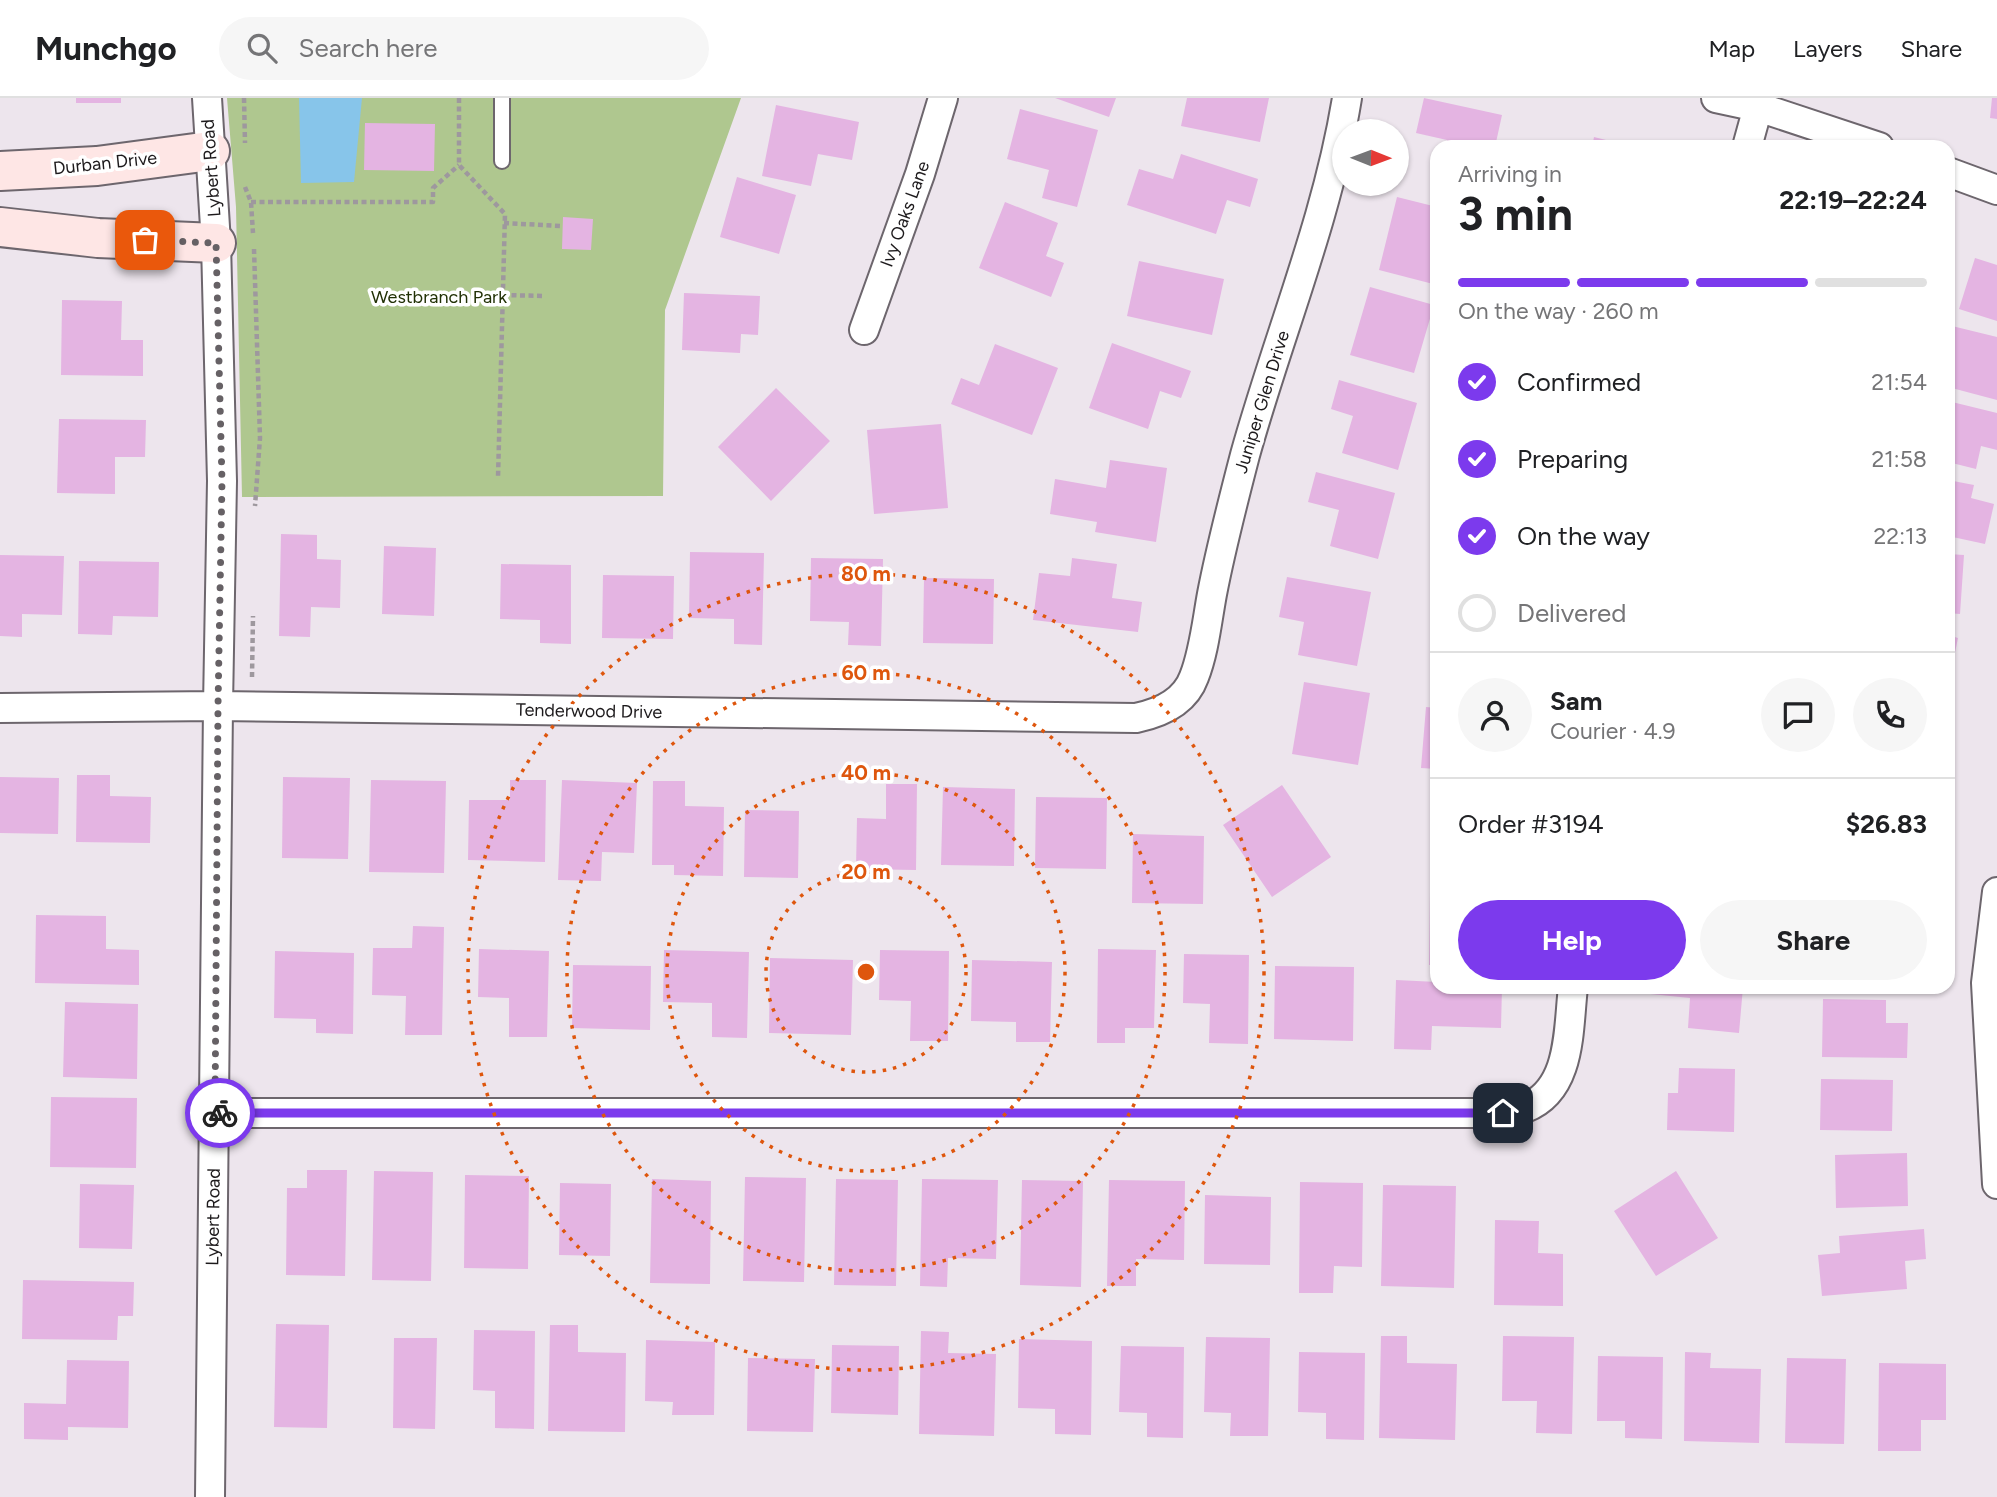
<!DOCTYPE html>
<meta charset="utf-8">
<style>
body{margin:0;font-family:Figtree,sans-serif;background:#f6f6f6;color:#202124;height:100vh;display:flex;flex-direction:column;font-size:26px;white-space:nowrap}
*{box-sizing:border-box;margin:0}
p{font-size:23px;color:#757577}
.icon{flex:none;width:38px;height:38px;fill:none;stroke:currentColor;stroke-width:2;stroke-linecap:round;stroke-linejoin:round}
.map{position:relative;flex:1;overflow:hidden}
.panel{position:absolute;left:1430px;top:42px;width:525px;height:854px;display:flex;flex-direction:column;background:#fff;border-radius:21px;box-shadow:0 2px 5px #0004}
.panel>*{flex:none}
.needle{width:46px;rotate:91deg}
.tools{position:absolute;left:1332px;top:21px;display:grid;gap:14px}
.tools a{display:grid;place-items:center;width:77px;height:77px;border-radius:50%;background:#fff;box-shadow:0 2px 5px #0004;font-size:35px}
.pin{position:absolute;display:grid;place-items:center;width:60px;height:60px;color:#fff;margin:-30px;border-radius:14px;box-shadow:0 4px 10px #0006}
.courier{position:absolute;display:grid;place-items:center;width:70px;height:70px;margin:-35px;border:5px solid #7c3aed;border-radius:50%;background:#fff;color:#222;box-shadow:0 2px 9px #0007}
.headline em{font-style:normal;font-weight:700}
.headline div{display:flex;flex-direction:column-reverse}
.headline{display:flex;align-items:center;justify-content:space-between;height:119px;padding:0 28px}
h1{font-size:46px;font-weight:700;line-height:52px}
.bar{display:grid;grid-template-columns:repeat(4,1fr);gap:10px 7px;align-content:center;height:84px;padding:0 28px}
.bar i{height:9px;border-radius:5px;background:#e0e0e0}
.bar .active{background:#7c3aed}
.bar p{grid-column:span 4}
.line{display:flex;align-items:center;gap:18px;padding:0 28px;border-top:2px solid #e0e0e0}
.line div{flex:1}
.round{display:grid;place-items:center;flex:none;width:74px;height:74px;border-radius:37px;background:#f6f6f6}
ol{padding:0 28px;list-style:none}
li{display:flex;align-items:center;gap:21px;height:77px}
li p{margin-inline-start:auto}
li .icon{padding:7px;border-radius:50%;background:#7c3aed;color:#fff;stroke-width:4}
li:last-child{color:#757577}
li i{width:38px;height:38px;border:4px solid #e0e0e0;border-radius:50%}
.cta{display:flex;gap:14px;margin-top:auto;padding:14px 28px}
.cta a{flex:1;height:80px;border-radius:42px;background:#7c3aed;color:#fff;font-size:28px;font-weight:700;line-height:80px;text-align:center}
.cta a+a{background:#f6f6f6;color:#202124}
header{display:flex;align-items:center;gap:42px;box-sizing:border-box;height:98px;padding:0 35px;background:#fff;border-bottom:2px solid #e0e0e0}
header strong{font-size:33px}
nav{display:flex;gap:38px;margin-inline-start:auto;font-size:24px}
.search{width:490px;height:63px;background:#f6f6f6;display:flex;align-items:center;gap:18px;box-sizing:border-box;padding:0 24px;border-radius:38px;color:#757577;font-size:26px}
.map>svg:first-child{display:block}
.green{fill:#afc78f}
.water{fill:#87c5ea}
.building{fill:#e4b4e2}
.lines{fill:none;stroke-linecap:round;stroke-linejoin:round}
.lane-casing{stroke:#6d666d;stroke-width:18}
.street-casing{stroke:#6d666d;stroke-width:32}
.secondary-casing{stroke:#6d666d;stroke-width:42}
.path{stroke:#9e989e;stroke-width:4.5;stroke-dasharray:5 3.5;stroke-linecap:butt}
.lane{stroke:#fff;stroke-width:14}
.street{stroke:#fff;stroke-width:28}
.secondary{stroke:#fee6e5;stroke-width:38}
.done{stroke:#666165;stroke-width:7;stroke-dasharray:0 12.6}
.route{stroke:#7c3aed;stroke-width:9}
.ring{fill:none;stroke:#de560d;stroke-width:3.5;stroke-dasharray:3.5 7}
.labels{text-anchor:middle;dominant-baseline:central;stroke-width:7;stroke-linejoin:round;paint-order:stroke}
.street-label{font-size:18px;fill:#1d1a1c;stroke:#fff}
.park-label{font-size:18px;fill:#213005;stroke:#fff}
.centre{fill:#de560d;stroke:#fff;stroke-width:3.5}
.ring-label{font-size:21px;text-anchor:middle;font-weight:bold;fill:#de560d;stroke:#fff;stroke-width:7;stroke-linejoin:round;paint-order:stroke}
</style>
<header>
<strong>Munchgo</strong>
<div class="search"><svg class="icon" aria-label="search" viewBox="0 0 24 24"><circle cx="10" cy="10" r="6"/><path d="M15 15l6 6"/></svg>Search here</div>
<nav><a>Map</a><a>Layers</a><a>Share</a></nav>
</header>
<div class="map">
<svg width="1997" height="1399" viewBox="0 0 1997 1399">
<rect width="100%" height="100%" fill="#ede5ed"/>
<path class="green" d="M227,0H741L665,212L663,398L242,399L236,109Z"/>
<path class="water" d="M299,0H362L354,84L301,85Z"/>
<path class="building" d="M76,0H121V5H76Z
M1055,0H1116L1109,19Z
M1187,0H1269L1260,44L1181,28Z
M1424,0L1502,17L1495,49H1446L1447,42L1416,35Z
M1992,0H1997V21L1990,20Z
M776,7L859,24L852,62L818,56L811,88L762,78Z
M1020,11L1098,32L1077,109L1042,100L1049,72L1007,61Z
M365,25L435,26L434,73L364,72Z
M1594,39L1630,48V49H1592Z
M1181,56L1258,81L1250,109L1227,102L1216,136L1127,107L1139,71L1173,81Z
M737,79L796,97L779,156L720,139Z
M1397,99L1437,109V187L1379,172Z
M1005,104L1058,125L1046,158L1064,165L1051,199L979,170Z
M563,119L593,121L591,152L562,151Z
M1975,160L1997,167V223L1959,211Z
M1139,163L1224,181L1212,237L1127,218Z
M1370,189L1434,207L1414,275L1350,257Z
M684,195L760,198L758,237L741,236L740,255L682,252Z
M62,202L122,203L121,242H143V278L61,277Z
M1948,227L1997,239V302L1948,289Z
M1112,245L1191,273L1181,300L1160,293L1148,331L1089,310Z
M995,246L1058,270L1032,337L951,306L961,280L979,287Z
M1339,282L1417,305L1398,372L1342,355L1353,318L1331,311Z
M776,290L830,343L771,403L718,349Z
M1948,303L1997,315V352L1981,348L1976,371L1948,364Z
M59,321L146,322L145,359H115V396L57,395Z
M941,326L948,410L874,416L867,332Z
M1110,362L1167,370L1156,444L1095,434L1097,424L1050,416L1055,381L1106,390Z
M1316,374L1395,395L1378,461L1330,448L1339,412L1308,404Z
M1948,382L1974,387L1971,400L1994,406L1985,446L1948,438Z
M281,436L317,437V461L341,462L340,510L311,509L310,539L279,538Z
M384,448L436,450L434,518L382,516Z
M690,454L764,455L762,547L734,546V521L689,520Z
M1948,456L1964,457L1960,516L1948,515Z
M0,457L64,458L62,517L22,516V539L0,538Z
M811,460L883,461L881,548L848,547L849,524L810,523Z
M1072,460L1117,466L1112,500L1142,504L1138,534L1033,522L1039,475L1070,478Z
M79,463L159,464L158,519L113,518L112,537L78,536Z
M501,466L571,467V546L540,545V522L500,521Z
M603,477L674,478L673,541L602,540Z
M1287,479L1371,494L1357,568L1298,557L1304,524L1279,519Z
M924,480L994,481L993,546L923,545Z
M1948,537L1958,540L1949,584H1948Z
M1304,584L1370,595L1358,667L1292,656Z
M1426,609L1437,610V671L1421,670Z
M77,677H110V698L151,699L150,745L76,744Z
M0,679L59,680L58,736L0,735Z
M283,679L350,680L348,761L282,760Z
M371,682L446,683L444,775L369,774Z
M510,682H546L545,764L468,762L469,702H510Z
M562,682L637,685L634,755L602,754L601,783L558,782Z
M653,683H685V708L724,709L723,778L674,777V767H652Z
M886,686H917L916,772L856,771L857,720L886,721Z
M1282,687L1331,759L1272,799L1223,727Z
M943,689L1015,691L1014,768L941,767Z
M1036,699L1107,700L1106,771L1035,770Z
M1432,704H1437V764H1430Z
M745,712L799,713L798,780L744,779Z
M1133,736L1204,738L1203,806L1132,805Z
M1430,793H1437V867H1429Z
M36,817L106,818V851L139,852V887L35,885Z
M413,828L444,829L442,937H405L406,898L372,897L373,850H412Z
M479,851L549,853L547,939H509V900L478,899Z
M1098,851L1156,852L1154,930H1125V945H1097Z
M664,852L749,854L747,940L712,939V905L663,904Z
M880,852L949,853L948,943H910L911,903L879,902Z
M275,853L354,855L353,936L316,935V921L274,920Z
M1184,856L1249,857L1248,946L1209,945L1210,906L1183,905Z
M770,860L853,862L851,937L769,935Z
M972,862L1052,864L1050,944H1016V924L971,923Z
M573,867L651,868L650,932L572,930Z
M1275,868L1354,869L1353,943L1274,941Z
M1396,882L1437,884V889H1502L1501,930L1432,928L1431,952L1394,951Z
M1642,889H1743L1739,935L1688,930L1690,900L1641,895Z
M1823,901L1886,902V925H1908L1907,960L1822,959Z
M65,904L138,906L137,981L63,979Z
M1679,970L1735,971L1734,1034L1667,1032L1668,995H1678Z
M1821,981L1893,982L1892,1033L1820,1032Z
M51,999L137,1000L136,1070L50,1069Z
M1907,1055L1908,1108L1836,1110L1835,1057Z
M307,1072H347L345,1178L286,1177L287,1090H307Z
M374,1073L433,1074L431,1183L372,1182Z
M1676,1073L1718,1140L1656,1178L1614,1113Z
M465,1077L529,1078L528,1171L464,1170Z
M745,1079L806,1080L804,1184L743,1183Z
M652,1081L711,1083L710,1186L650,1185Z
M836,1081L898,1082L896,1188L834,1187Z
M922,1081L998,1082L996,1161L948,1160L947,1189L920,1188Z
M1022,1082L1083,1083L1081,1189L1020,1187Z
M1109,1082L1185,1083L1184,1162L1136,1161V1188H1107Z
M1300,1084L1363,1085L1362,1169L1334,1168L1333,1195H1299Z
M560,1085L611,1086L610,1158L559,1157Z
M80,1086L134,1087L132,1151L79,1150Z
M1383,1087L1456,1088L1454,1190L1381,1188Z
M1205,1097L1271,1099L1270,1167L1204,1166Z
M1495,1122L1539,1123L1538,1155L1563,1156V1208L1494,1207Z
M1924,1131L1926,1161L1905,1163L1907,1191L1822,1198L1818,1157L1840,1155L1839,1138Z
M23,1182L134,1184L133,1218H118L117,1242L22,1241Z
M276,1226L329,1227L327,1330L274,1329Z
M550,1227H578V1254L626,1255L625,1334L548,1333Z
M474,1232L535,1233L534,1331L495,1330V1293L473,1292Z
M921,1233L949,1234L948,1255L996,1256L994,1338L919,1336Z
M1381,1238H1407V1265L1457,1266L1455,1342L1379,1340Z
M1503,1238L1574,1239L1572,1336L1536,1335L1537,1303H1502Z
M1206,1239L1270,1240L1268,1338H1230L1231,1315L1204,1314Z
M394,1240H437L435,1331L393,1330Z
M1019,1241L1092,1243L1091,1337L1055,1336V1311L1018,1310Z
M646,1242L715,1244L714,1317H672L673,1304L645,1303Z
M832,1247L899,1248L898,1317L831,1315Z
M1121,1248L1184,1249L1183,1340L1147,1339V1315L1119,1314Z
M1299,1254L1365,1255L1364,1342L1326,1341V1315L1298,1314Z
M1685,1254L1711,1255L1710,1270L1761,1271L1759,1345L1684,1343Z
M1598,1258L1663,1259L1662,1341L1625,1340V1323H1597Z
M748,1260L815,1261L813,1334L747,1333Z
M1787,1260L1846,1261L1844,1346L1785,1345Z
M67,1262L129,1263L128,1330L68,1329V1342L24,1341V1305L66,1306Z
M1879,1265L1946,1266V1322H1921V1353H1878Z"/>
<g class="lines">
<defs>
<path id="lane" d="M502,0V63"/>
<path id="street" d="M207,0L216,145L222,383L218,608L210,1399
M1716,0L1758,9L1879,49
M1747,49L1758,9
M1948,74L1997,92
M864,232L920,76L943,0
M0,610L218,608L1136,620C1160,615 1185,604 1194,579C1204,554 1207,523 1212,496C1221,449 1233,403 1245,357C1278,238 1327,123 1347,0
M1997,794L1986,885L1997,1086
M215,1015H1503C1510,1013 1518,1013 1525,1010C1572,992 1568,931 1573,889"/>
<path id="secondary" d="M0,73L97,68L210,53
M0,129L98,140L216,145"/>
</defs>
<use href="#lane" class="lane-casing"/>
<use href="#street" class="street-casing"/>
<use href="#secondary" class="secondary-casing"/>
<path class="path" d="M244,0L245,45
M459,0V67L505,116L498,380
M245,89L251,104L253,135
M251,104H433V90L459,67
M504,125L562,128
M254,151L260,340L255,408
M503,197L544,198
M252,579L253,518"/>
<use href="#lane" class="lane"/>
<use href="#street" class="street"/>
<use href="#secondary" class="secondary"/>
</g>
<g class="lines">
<path class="done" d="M145,142L216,145L222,383L218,608L215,1015H220"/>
<path class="route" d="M220,1015H1503"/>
</g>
<g class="ring">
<circle cx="866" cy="874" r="100"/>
<circle cx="866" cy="874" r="199"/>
<circle cx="866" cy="874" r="299"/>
<circle cx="866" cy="874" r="398"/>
</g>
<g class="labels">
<g class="street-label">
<text transform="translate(105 65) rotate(-6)">Durban Drive</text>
<text transform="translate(211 70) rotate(-94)">Lybert Road</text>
<text transform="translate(905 116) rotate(-70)">Ivy Oaks Lane</text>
<text transform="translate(1262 304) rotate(-73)">Juniper Glen Drive</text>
<text transform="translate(589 613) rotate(1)">Tenderwood Drive</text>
<text transform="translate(213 1119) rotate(-89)">Lybert Road</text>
</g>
<g class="park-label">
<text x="439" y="199">Westbranch Park</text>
</g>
</g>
<circle cx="866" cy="874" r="10" class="centre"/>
<g class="ring-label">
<text x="866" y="483">80 m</text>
<text x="866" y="582">60 m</text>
<text x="866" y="682">40 m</text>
<text x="866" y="781">20 m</text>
</g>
</svg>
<div class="tools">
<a><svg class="needle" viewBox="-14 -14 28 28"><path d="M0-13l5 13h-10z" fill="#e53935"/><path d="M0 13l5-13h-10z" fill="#757577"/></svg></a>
</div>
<div class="pin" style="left:145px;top:142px;background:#ea580c"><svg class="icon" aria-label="bag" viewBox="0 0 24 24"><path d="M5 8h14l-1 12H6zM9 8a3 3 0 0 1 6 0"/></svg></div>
<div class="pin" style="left:1503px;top:1015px;background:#1f2937"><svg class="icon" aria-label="home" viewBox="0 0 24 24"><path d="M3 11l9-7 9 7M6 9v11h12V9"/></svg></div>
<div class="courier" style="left:220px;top:1015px"><svg class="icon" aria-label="bike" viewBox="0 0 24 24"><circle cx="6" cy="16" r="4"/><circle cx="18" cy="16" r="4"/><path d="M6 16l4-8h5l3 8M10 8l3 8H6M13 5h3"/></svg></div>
<section class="panel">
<div class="headline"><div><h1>3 min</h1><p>Arriving in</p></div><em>22:19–22:24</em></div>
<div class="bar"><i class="active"></i><i class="active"></i><i class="active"></i><i></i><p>On the way · 260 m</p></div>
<ol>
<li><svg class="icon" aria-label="check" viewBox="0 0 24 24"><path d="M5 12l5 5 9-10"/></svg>Confirmed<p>21:54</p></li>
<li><svg class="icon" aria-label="check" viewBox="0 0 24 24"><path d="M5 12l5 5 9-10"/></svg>Preparing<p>21:58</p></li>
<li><svg class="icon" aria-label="check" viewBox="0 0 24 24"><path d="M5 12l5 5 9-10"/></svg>On the way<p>22:13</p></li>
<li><i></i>Delivered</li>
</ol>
<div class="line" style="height:126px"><a class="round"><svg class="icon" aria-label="person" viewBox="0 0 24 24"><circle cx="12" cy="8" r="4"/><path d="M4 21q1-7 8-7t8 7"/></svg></a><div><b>Sam</b><p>Courier · 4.9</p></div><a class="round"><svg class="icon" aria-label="chat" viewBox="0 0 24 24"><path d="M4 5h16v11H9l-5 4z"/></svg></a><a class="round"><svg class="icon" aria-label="phone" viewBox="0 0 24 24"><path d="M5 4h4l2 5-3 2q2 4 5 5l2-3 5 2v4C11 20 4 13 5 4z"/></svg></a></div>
<div class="line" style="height:91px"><div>Order #3194</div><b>$26.83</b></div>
<div class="cta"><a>Help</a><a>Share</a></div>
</section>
</div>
